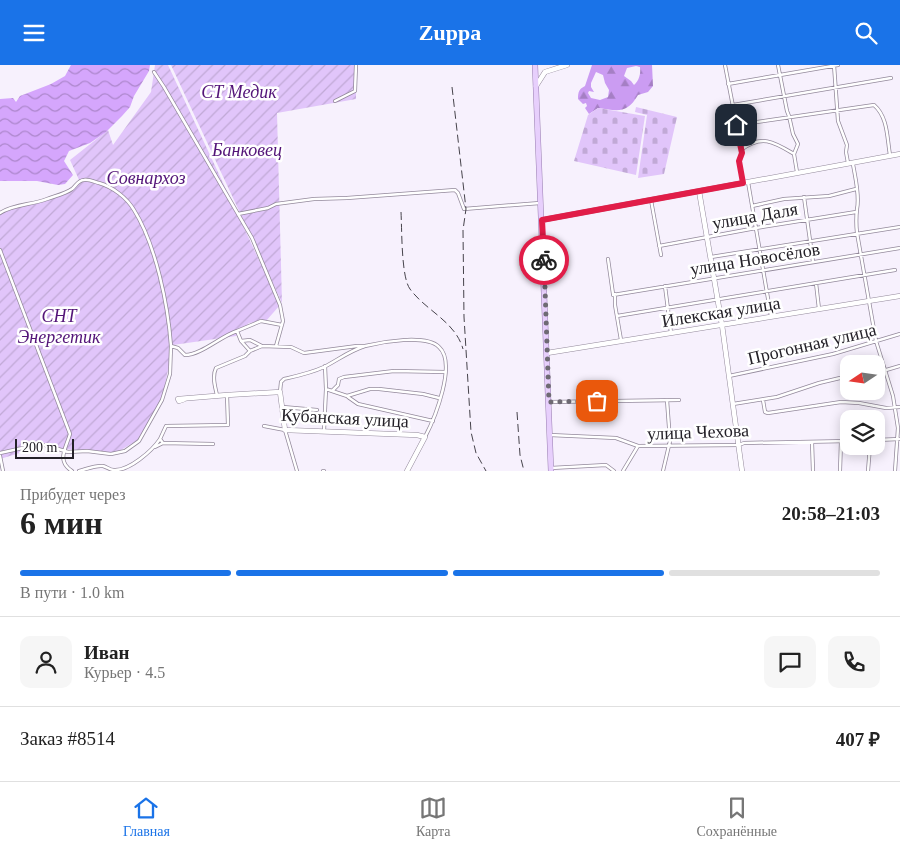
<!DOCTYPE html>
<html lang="ru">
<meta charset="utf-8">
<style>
body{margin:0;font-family:"Times New Roman",serif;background:#f6f6f6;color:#222;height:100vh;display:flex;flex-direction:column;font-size:19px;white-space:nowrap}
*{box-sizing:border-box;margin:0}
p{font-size:16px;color:#767676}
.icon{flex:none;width:28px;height:28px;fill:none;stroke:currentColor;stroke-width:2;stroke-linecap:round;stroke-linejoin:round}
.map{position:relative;height:406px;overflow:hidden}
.details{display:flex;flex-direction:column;background:#fff;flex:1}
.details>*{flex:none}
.needle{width:32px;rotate:257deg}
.tools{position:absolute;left:840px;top:290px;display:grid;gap:10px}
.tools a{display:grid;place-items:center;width:45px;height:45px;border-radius:10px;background:#fff;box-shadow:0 2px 12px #0003;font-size:25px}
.scale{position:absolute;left:15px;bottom:12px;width:59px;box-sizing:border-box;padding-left:5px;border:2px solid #242128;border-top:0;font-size:14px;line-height:18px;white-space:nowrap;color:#242128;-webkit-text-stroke:4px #fff;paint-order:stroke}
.pin{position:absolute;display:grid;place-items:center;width:42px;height:42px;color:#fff;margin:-21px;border-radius:10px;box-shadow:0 2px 8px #0006}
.courier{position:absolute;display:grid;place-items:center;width:50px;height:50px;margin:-25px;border:4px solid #e11d48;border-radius:50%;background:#fff;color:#222;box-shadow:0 1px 6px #0007}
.head em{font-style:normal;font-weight:700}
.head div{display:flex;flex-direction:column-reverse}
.head{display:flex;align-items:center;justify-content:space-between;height:85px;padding:0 20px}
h1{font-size:32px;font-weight:700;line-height:38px}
.bar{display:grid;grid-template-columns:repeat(4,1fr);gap:8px 5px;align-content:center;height:60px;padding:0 20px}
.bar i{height:6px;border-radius:4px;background:#e0e0e0}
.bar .current{background:#1a73e8}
.bar p{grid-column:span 4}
.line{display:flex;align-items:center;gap:12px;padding:0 20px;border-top:1px solid #e0e0e0}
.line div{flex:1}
.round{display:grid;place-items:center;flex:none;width:52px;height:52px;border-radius:10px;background:#f6f6f6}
header{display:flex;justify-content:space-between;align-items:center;height:65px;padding:0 20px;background:#1a73e8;color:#fff;font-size:22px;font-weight:700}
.tab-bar{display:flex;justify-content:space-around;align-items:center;height:70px;border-top:1px solid #e0e0e0;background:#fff;font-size:14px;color:#767676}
.tab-bar a{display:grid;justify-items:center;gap:2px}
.tab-bar .current{color:#1a73e8}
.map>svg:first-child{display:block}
.forest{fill:url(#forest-firs);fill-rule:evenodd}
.cemetery{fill:url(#cemetery-stones)}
.garden{fill:url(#garden-furrows)}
.water{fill:url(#water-waves)}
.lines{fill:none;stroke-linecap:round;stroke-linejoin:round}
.street-casing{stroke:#93899b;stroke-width:4}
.secondary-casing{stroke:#93899b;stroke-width:5.5}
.primary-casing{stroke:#987db0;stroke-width:6}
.street{stroke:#fff;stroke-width:2.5}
.secondary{stroke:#fff;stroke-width:4.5}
.primary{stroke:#e7cffc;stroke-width:5}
.rail{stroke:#46434b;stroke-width:1;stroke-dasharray:8 4;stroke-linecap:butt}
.done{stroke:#6e6a73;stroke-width:5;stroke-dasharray:0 9}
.route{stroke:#e11d48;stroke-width:6}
.labels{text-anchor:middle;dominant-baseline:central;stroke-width:5;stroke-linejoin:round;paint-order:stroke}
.park-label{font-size:18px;font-style:italic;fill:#531478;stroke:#fff}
.street-label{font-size:18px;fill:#242128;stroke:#fff}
</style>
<header><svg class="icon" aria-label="menu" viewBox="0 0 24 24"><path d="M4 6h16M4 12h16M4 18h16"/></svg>Zuppa<svg class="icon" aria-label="search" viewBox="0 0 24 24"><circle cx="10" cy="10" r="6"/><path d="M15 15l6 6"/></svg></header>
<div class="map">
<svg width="900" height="406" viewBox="0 0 900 406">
<defs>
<pattern id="forest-firs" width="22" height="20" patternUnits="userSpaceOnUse" patternTransform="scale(1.25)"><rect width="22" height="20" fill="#cb9cf2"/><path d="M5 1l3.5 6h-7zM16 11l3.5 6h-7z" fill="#a57fc4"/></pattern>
<pattern id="cemetery-stones" width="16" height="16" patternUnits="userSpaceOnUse" patternTransform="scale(1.25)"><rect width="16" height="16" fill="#e1c5fa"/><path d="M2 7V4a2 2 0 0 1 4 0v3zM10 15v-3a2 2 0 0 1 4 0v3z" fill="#c1a9d6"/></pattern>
<pattern id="garden-furrows" width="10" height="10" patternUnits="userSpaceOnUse" patternTransform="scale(1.25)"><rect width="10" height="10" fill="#e1c5fa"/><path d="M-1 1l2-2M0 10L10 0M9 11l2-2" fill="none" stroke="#c1a9d6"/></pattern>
<pattern id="water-waves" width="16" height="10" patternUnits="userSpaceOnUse" patternTransform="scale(1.25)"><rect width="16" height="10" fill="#d5a6fc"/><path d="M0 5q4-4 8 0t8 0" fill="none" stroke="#ad87cc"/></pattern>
</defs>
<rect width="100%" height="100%" fill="#f7f1fd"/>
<path class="forest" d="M592,0H652L653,21L648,27L638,30C627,49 618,46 598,43L589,49L585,43L587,41L586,38L583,39L578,34C578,27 579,24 585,21ZM636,1L640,2C641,8 639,16 634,20L631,16L624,11L627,3ZM596,7L603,10L605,18L609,25L608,32L600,35L591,33L588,28L589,26L594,27L591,22V18Z"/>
<path class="cemetery" d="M636,42L677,52L664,109L638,113L647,50L635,47Z
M598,43L645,51L636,110L574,96L588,50Z"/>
<path class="garden" d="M155,0H168L280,240L266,256L249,258L236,271L173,280L162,335L141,373L116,388L65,384L37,377L36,383L0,394V148C8,142 17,143 26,140C45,135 63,129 80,117L70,95L108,65L113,80L151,27Z
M171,0H356V34L277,48L282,238Z"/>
<path class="water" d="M71,0H150L149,6L134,31L130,42L122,51L106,67L90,78L69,86L64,96L73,110L65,119L58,120L37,116H0V34L13,33L16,37L20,31L51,19L65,11Z"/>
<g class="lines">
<defs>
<path id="street" d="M725,0L742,88L739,95L743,118
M778,0L787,46L789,51L793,69L798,79L794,89
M834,0L838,56L847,80L846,87L848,98
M154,7L164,22L252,173L280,240L283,256L276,281
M728,19L838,0
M335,36L355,26L356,0
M733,40L891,13
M736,60L874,40C888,52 887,73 890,90
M741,85C762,69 774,77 794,89
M794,89L797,107
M853,99C855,112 860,130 857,144C856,153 856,159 857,168L876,276L893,331L898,363L895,406
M748,117L771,251
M804,132L813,197
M651,135L661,190
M752,141L784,134L829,131L856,124
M0,148C14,139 32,140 47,134C55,131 65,129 72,124C76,121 78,115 84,115C88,114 95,117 99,118C113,122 127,133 134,145C156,180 168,240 171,281L178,283L185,290C201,290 221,271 237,266L241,276L250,286L262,281L291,282L304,288L357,281H365
M238,149L268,143L276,139L314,134L347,133L455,125L458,128L464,144L540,138
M659,181L756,163L856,147
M0,185L70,369C66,383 56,396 72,406
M711,192L900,162
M608,194L613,229
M816,218L819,244
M665,221L671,268
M615,229V240L621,275
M613,230L900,183
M617,251L895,205
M237,266L261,256L282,260
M241,276L250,275L262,281
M876,308L900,301
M729,311L833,289L900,269
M326,324L347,331L370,324H379L423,329L439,333
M333,325L338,320L339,314L344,312L394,306L445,307
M280,327L281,317L284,314C297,311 311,308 324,302C338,295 349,286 365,281C381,277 426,269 439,282C457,298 435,353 425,372
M217,330C215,322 212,311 216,303L245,291L250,286
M348,332L358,339L433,356
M763,335L765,347L768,348L841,337L859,338L886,343L900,342
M549,337L679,335
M733,339L777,332L819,318L840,313H849
M283,342L317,345
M264,361L285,365L297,406
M324,366L326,324L325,301
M550,370L616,373L638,381L739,380L744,378L849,376
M876,375L900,374
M812,377L813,406
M163,378L160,374L166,361L228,360L227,330
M155,382L163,378L213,379
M0,388L36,380H45L68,387L87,386L111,389L125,386L139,376L162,335L170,309L171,281
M0,391L3,406
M551,403L606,400L614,406
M79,406C87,404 95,400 103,401C107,402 110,405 114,405C129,406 152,386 160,374
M323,406H324
M623,406L638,381
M663,406L670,376L667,335
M840,406L841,376
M868,406L870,381"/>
<path id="secondary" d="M536,21L545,7L567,0
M699,126L722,260L742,406
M542,155L900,89
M547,288L900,231
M185,334L179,336L178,334L227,330L280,327L285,365L417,370L425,372L407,406"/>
<path id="primary" d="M535,0L551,406"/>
</defs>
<use href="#street" class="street-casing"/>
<use href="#secondary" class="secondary-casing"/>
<use href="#primary" class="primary-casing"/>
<use href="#street" class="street"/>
<use href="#secondary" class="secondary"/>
<use href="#primary" class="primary"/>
<path class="rail" d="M452,22L466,144L463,165L464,252L471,367L476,388L486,406
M401,147C402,164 401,212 410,224C426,246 455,256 463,284
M517,347L520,390L524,406"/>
</g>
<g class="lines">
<path class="done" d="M544,195L549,337L597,336"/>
<path class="route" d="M544,195L542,155L743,118L739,96L742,88L736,60"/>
</g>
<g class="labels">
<g class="park-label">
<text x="239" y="27">СТ Медик</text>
<text x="247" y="85">Банковец</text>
<text x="146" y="113">Совнархоз</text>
<text x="59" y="251">СНТ<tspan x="59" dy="21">Энергетик</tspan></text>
</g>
<g class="street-label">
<text transform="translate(755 151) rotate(-10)">улица Даля</text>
<text transform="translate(755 194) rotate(-9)">улица Новосёлов</text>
<text transform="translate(721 247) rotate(-9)">Илекская улица</text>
<text transform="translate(812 279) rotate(-13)">Прогонная улица</text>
<text transform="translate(345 353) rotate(3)">Кубанская улица</text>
<text transform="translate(698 367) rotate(-2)">улица Чехова</text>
</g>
</g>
</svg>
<div class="tools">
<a><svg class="needle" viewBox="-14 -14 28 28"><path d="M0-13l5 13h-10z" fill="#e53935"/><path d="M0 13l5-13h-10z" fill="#767676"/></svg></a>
<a><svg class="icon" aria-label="layers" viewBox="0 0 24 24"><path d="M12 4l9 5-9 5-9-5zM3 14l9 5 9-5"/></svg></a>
</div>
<div class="scale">200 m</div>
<div class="pin" style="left:597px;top:336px;background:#ea580c"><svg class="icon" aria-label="bag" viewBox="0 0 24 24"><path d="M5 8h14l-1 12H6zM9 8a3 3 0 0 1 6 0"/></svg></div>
<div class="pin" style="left:736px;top:60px;background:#1f2937"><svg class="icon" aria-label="home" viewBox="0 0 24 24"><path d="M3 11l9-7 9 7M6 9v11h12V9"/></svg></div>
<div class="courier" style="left:544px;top:195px"><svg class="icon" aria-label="bike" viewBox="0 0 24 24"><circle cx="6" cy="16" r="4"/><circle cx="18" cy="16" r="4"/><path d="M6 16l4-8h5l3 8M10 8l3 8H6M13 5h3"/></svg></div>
</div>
<section class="details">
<div class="head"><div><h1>6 мин</h1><p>Прибудет через</p></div><em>20:58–21:03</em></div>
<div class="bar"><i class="current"></i><i class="current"></i><i class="current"></i><i></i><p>В пути · 1.0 km</p></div>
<div class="line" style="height:90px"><a class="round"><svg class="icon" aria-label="person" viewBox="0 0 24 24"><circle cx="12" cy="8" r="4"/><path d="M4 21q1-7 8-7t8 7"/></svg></a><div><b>Иван</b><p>Курьер · 4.5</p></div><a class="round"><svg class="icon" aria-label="chat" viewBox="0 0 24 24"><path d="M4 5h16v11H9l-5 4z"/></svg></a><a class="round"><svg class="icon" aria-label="phone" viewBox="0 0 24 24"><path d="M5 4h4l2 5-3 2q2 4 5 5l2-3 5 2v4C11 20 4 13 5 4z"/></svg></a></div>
<div class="line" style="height:65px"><div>Заказ #8514</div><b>407 ₽</b></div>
</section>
<nav class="tab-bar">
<a class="current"><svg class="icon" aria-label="home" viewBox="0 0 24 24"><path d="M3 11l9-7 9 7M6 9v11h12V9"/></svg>Главная</a>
<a><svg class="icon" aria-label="map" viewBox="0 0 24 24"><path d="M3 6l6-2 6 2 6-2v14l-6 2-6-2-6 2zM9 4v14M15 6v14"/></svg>Карта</a>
<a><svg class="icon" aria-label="saved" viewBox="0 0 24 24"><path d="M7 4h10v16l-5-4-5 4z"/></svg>Сохранённые</a>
</nav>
